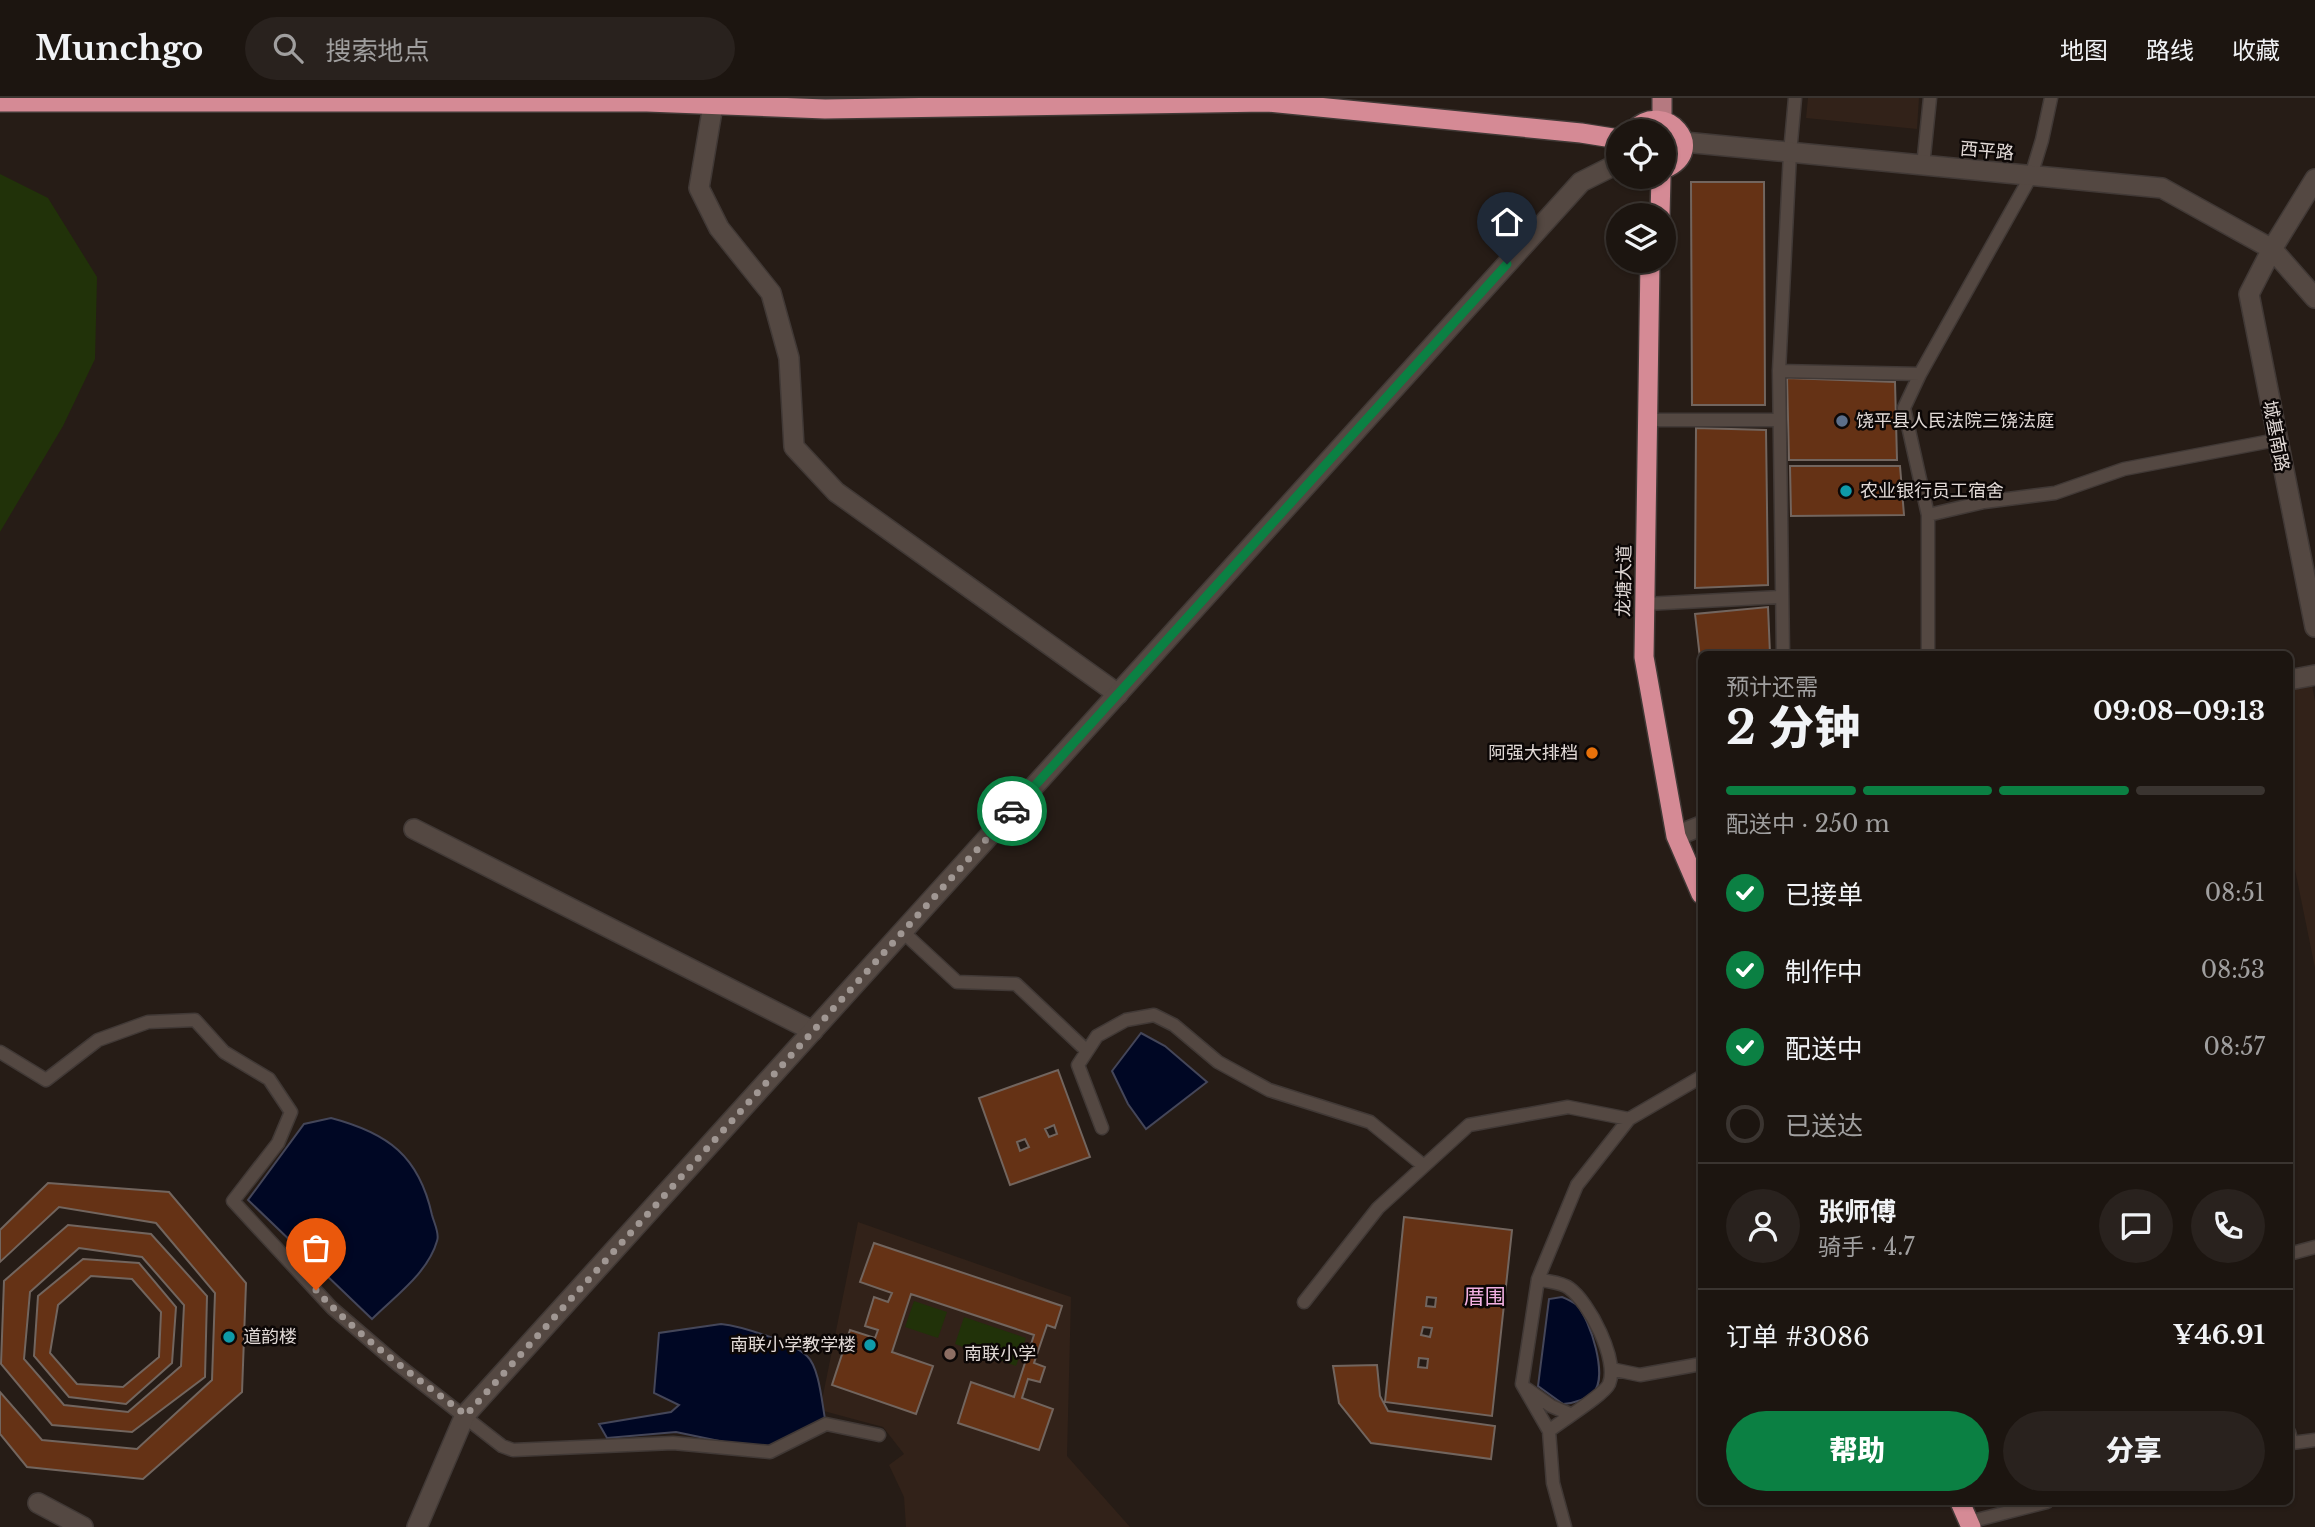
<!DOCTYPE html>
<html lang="zh">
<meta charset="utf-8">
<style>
body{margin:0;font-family:"Libre Baskerville","Noto Sans SC",serif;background:#29221e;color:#f1f3f6;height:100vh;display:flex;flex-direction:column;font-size:26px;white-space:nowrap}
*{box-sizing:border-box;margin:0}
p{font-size:23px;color:#a09f9f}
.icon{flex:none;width:38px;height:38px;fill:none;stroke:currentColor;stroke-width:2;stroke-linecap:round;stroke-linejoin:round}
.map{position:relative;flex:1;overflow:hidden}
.drawer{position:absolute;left:1698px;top:553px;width:595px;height:854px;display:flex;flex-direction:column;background:#1c1510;border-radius:10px;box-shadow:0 2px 5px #0004,0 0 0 2px #3a3430}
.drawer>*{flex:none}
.tools{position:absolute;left:1606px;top:21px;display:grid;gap:14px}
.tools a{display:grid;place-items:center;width:70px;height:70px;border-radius:50%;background:#1c1510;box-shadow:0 2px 5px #0004,0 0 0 2px #3a3430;font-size:35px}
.pin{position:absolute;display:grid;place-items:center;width:60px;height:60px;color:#fff;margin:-72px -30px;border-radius:50% 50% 50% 0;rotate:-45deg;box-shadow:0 0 7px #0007}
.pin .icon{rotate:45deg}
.courier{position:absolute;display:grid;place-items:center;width:70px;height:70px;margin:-35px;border:5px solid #0b8043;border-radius:50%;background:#fff;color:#222;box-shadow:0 2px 9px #0007}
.head em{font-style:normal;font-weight:800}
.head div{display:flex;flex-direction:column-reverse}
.head{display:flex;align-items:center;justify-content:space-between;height:119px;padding:0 28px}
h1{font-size:46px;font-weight:800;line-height:52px}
.bar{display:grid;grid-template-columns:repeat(4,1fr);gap:10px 7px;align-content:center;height:84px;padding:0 28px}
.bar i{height:9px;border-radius:5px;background:#3a3430}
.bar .active{background:#0b8043}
.bar p{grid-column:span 4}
.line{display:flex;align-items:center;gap:18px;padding:0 28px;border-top:2px solid #3a3430}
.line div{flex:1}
.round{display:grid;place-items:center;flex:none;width:74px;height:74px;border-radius:37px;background:#29221e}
ol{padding:0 28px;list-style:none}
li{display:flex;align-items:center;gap:21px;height:77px}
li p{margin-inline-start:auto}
li .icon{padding:7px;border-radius:50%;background:#0b8043;color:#fff;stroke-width:4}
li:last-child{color:#a09f9f}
li i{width:38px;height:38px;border:4px solid #3a3430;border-radius:50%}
.button{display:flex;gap:14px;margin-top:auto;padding:14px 28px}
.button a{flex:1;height:80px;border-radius:42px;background:#0b8043;color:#fff;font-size:28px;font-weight:800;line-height:80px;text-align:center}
.button a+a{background:#29221e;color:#f1f3f6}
header{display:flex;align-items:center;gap:42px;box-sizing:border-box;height:98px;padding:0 35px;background:#1c1510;border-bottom:2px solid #3a3430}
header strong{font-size:33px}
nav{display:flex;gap:38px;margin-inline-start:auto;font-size:24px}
.search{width:490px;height:63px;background:#29221e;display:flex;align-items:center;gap:18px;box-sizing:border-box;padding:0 24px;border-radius:38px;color:#a09f9f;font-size:26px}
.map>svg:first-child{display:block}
.built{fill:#322219}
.green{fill:#213209}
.water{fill:#000724;stroke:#444659;stroke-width:2}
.building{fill:#653215;stroke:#72655e;stroke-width:2;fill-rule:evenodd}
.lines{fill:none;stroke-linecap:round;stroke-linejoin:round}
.service-casing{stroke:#413936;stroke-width:15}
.minor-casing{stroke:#413936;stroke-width:22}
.tertiary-casing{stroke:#413936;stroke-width:22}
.primary-casing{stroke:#413936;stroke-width:22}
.trunk-casing{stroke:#413936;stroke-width:22}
.service{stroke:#544842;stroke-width:12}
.minor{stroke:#544842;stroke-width:19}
.tertiary{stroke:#544842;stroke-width:19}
.primary{stroke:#b57980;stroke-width:19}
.trunk{stroke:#d58a95;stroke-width:19}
.done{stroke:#a09793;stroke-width:7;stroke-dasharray:0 12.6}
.route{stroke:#0b8043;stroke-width:9}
.service-dot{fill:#5c6f8a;stroke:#0c0706;stroke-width:2.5}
.culture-dot{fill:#0f9aa8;stroke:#0c0706;stroke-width:2.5}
.food-dot{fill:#e8710a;stroke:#0c0706;stroke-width:2.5}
.education-dot{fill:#8d6e63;stroke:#0c0706;stroke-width:2.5}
.labels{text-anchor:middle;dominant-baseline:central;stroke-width:5;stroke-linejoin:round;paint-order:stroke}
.street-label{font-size:18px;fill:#e1d9d6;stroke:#0c0706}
.poi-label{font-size:18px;fill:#e1d9d6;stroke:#0c0706;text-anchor:start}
.quarter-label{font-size:21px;fill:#f4b1e3;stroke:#0c0706}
</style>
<header>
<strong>Munchgo</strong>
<div class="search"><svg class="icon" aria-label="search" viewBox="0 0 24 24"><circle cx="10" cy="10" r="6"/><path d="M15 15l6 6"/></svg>搜索地点</div>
<nav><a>地图</a><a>路线</a><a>收藏</a></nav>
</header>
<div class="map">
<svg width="2315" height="1429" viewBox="0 0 2315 1429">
<rect width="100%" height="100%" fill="#261c16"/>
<path class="built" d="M1808,0H1919L1917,31L1806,20Z
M2312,587L2315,603V870L2289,742V592Z
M858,1124L1071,1199L1067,1358L1130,1429H906L904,1399L889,1367L904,1356L883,1329L820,1312Z"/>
<path class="green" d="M0,76L48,100L97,179L95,261L63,328L0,434Z
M914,1203L947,1214L938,1240L905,1229Z
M964,1219L1026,1240L1016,1268L955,1246Z"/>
<path class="water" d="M1141,935L1165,948L1207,984L1146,1031L1128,1006L1112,973Z
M331,1020C388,1035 419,1058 432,1117C434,1125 440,1136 437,1143C428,1175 395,1198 372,1221L248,1102L304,1026Z
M1562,1199C1567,1201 1573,1204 1577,1207C1590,1221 1609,1280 1593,1295C1584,1303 1574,1305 1563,1306L1538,1288L1549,1201Z
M721,1226C740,1228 793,1244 807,1258C820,1270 822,1308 826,1326L767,1353L676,1334L607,1340L599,1326L671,1314L679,1307L654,1295L659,1235Z"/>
<path class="building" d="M1691,84H1764L1765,307H1692Z
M1787,280L1895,284L1897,362H1789Z
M1696,330L1766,332L1768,487L1695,490Z
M1790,368H1900L1904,417L1791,418Z
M1768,509L1770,556H1701V569L1695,516Z
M1058,972L1090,1059L1010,1087L979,1000ZM1054,1027L1057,1036L1049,1039L1045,1031ZM1025,1041L1029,1049L1020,1053L1017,1044Z
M48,1085L169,1094L246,1185L242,1294L143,1381L27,1369L0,1336V1294L42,1342L137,1351L212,1282L215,1195L156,1125L59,1109L0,1164V1132Z
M1404,1119L1512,1132L1492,1318L1385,1304ZM1427,1199L1436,1200L1435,1209L1426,1208ZM1423,1229L1432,1230L1430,1239L1421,1237ZM1419,1260L1428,1261L1427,1270L1418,1269Z
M68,1127L151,1136L207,1198L205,1279L132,1334L52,1327L1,1266L4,1183ZM79,1150L142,1159L184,1207L181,1268L128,1314L64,1307L24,1261L30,1194Z
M874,1145L1062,1208L1055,1230L1047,1227L1034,1265L1045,1269L1040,1284L1028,1281L1022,1300L1053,1311L1039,1352L958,1325L971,1284L1014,1299L1034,1237L911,1196L892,1254L933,1268L916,1316L832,1287L850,1232L875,1240L878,1232L865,1228L874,1199L888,1204L892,1195L860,1184Z
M83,1161L139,1165L176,1209L172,1265L126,1306L69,1299L34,1258L38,1198ZM91,1178L132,1181L161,1214L159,1259L123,1289L77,1286L50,1255L58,1207Z
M1377,1267L1380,1298L1388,1313L1495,1328L1491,1361L1371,1345L1339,1305L1333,1268Z"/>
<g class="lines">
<defs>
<path id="service" d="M1923,68L1930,0
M1779,273L1920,276
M1648,322H1779
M1928,417L1984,404L2055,395L2124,371L2276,342
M1645,506L1782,499
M1783,556L1779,273L1790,55L1795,0
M1928,556V417L1904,310L1920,276L2031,78L2042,42L2051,0
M903,834L957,884L1016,886L1087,953
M0,954L46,982L98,942L148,924L195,922L224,954L269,981L291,1014L278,1045L233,1103L332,1210L397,1266L502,1348L513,1352L673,1345L770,1354L826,1326L879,1337
M1102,1030L1078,967L1097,938L1126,922L1154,917L1174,927L1218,964L1269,992L1370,1024L1424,1068
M2289,1156L2315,1149
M1538,1181C1547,1184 1561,1184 1569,1190C1589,1204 1619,1262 1609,1286C1604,1297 1561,1323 1549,1333
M1304,1204L1378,1110L1469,1027L1568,1009L1629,1021
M1611,1271L1640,1277L1701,1266
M1527,1291L1551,1308L1570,1316
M2289,1334L2292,1345L2315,1342
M1969,1424L2047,1404
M1565,1429L1553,1385L1549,1333L1522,1286L1538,1181L1577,1087L1629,1021L1701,979"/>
<path id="minor" d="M713,7L699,90L719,130L771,195L789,260L794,349L836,394L1118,596
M2289,582L2315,577
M414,731L813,933
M1676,738L1701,728
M38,1405L83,1429"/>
<path id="tertiary" d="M1684,44L2162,90L2272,151L2315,200
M2315,81L2272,151L2249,196L2315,529
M417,1429L465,1317L1581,84L1619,65"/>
<path id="primary" d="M1662,19V0"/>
<path id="trunk" d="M0,4H647L825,11L1267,4L1581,35L1619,41
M1633,33C1664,0 1710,52 1664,71
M1660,117L1661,79
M1650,163L1644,559L1676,738L1701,796
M1960,1404L1971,1429"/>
</defs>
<use href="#service" class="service-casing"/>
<use href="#minor" class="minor-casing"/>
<use href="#tertiary" class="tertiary-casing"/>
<use href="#primary" class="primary-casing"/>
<use href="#trunk" class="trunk-casing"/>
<use href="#service" class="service"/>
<use href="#minor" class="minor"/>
<use href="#tertiary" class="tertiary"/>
<use href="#primary" class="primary"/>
<use href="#trunk" class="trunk"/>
</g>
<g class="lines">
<path class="done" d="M316,1192C360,1240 414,1278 466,1317L1012,713"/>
<path class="route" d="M1012,713L1507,166"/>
</g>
<circle class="service-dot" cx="1842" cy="323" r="7"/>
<g class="culture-dot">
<circle cx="1846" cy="393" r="7"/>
<circle cx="229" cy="1239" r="7"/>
<circle cx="870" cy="1247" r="7"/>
</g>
<circle class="food-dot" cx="1592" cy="655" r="7"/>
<circle class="education-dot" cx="950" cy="1256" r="7"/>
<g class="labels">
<g class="street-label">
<text transform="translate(1987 53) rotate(5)">西平路</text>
<text transform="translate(2276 338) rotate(79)">城基南路</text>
<text transform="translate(1624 483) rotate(-89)">龙塘大道</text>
</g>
<g class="poi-label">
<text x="1856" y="323">饶平县人民法院三饶法庭</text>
<text x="1860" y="393">农业银行员工宿舍</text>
<text x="1578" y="655" text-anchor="end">阿强大排档</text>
<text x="243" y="1239">道韵楼</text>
<text x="856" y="1247" text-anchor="end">南联小学教学楼</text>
<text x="964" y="1256">南联小学</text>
</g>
<g class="quarter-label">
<text x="1485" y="1199">厝围</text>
</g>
</g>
</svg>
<div class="tools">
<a><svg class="icon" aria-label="locate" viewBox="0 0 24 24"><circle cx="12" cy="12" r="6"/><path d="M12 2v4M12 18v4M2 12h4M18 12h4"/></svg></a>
<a><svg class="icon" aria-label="layers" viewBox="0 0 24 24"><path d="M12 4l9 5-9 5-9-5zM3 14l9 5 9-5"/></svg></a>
</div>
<div class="pin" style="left:316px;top:1192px;background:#ea580c"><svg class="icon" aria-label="bag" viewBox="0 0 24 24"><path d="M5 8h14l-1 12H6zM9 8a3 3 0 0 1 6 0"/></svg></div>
<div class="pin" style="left:1507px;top:166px;background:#1f2937"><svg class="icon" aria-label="home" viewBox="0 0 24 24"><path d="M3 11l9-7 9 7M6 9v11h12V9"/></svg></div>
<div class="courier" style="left:1012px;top:713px"><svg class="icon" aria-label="car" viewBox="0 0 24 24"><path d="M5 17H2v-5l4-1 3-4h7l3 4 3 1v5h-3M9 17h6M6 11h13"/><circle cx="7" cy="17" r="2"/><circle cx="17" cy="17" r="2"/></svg></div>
<section class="drawer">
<div class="head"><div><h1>2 分钟</h1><p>预计还需</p></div><em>09:08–09:13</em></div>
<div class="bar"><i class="active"></i><i class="active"></i><i class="active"></i><i></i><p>配送中 · 250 m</p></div>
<ol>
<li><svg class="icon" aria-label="check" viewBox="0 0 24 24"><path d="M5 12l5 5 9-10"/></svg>已接单<p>08:51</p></li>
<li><svg class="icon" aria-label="check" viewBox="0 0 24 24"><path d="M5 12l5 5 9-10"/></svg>制作中<p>08:53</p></li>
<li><svg class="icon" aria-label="check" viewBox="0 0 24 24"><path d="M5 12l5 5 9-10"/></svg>配送中<p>08:57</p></li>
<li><i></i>已送达</li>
</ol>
<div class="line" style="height:126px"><a class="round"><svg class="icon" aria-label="person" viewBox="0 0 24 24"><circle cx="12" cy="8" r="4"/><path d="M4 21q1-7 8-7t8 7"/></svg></a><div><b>张师傅</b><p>骑手 · 4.7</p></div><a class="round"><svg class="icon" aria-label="chat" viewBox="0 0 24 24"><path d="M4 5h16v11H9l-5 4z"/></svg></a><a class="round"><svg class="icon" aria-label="phone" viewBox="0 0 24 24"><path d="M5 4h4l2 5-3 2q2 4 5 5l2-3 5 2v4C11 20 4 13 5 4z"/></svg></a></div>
<div class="line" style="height:91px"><div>订单 #3086</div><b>¥46.91</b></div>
<div class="button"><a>帮助</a><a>分享</a></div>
</section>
</div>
